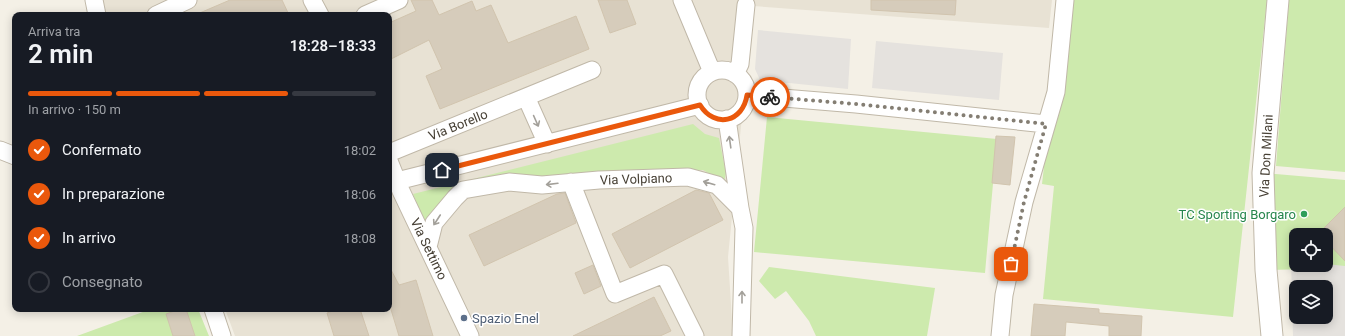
<!DOCTYPE html>
<html lang="it">
<meta charset="utf-8">
<style>
body{margin:0;font-family:Roboto,sans-serif;background:#20242c;color:#f1f3f6;height:100vh;display:flex;flex-direction:column;font-size:15px;white-space:nowrap}
*{box-sizing:border-box;margin:0}
p{font-size:13px;color:#9ea1a6}
.icon{flex:none;width:22px;height:22px;fill:none;stroke:currentColor;stroke-width:2;stroke-linecap:round;stroke-linejoin:round}
.map{position:relative;flex:1;overflow:hidden}
.panel{position:absolute;left:12px;top:12px;width:380px;height:300px;display:flex;flex-direction:column;background:#171b24;border-radius:8px;box-shadow:0 2px 10px #0003}
.panel>*{flex:none}
.tools{position:absolute;left:1289px;top:228px;display:grid;gap:8px}
.tools a{display:grid;place-items:center;width:44px;height:44px;border-radius:8px;background:#171b24;box-shadow:0 2px 10px #0003;font-size:20px}
.pin{position:absolute;display:grid;place-items:center;width:34px;height:34px;color:#fff;margin:-17px;border-radius:8px;box-shadow:0 2px 6px #0006}
.courier{position:absolute;display:grid;place-items:center;width:40px;height:40px;margin:-20px;border:3px solid #ea580c;border-radius:50%;background:#fff;color:#222;box-shadow:0 1px 5px #0007}
.head em{font-style:normal;font-weight:600}
.head div{display:flex;flex-direction:column-reverse}
.head{display:flex;align-items:center;justify-content:space-between;height:68px;padding:0 16px}
h1{font-size:26px;font-weight:600;line-height:30px}
.bar{display:grid;grid-template-columns:repeat(4,1fr);gap:6px 4px;align-content:center;height:48px;padding:0 16px}
.bar i{height:5px;border-radius:3px;background:#363941}
.bar .on{background:#ea580c}
.bar p{grid-column:span 4}
ol{padding:0 16px;list-style:none}
li{display:flex;align-items:center;gap:12px;height:44px}
li p{margin-inline-start:auto}
li .icon{padding:4px;border-radius:50%;background:#ea580c;color:#fff;stroke-width:4}
li:last-child{color:#9ea1a6}
li i{width:22px;height:22px;border:2px solid #363941;border-radius:50%}
.map>svg:first-child{display:block}
.residential{fill:#e8e2d4}
.green{fill:#cdeaad;fill-rule:evenodd}
.parking{fill:#e5e2de;fill-rule:evenodd}
.building{fill:#d6ccbb;stroke:#d1c4ae}
.lines{fill:none;stroke-linecap:round;stroke-linejoin:round}
.minor-casing{stroke:#c0b8a8;stroke-width:19}
.tertiary-casing{stroke:#c0b8a8;stroke-width:23}
.minor{stroke:#fff;stroke-width:17}
.tertiary{stroke:#fff;stroke-width:21}
.oneway{stroke:#a3a09a}
.done{stroke:#847e73;stroke-width:4;stroke-dasharray:0 7.2}
.route{stroke:#ea580c;stroke-width:5}
.leisure-dot{fill:#2e9e5b;stroke:#fff;stroke-width:1.5}
.service-dot{fill:#5c6f8a;stroke:#fff;stroke-width:1.5}
.labels{text-anchor:middle;dominant-baseline:central;stroke-width:3;stroke-linejoin:round;paint-order:stroke}
.street-label{font-size:13px;fill:#474035;stroke:#fff}
.leisure-label{font-size:13px;fill:#27864d;stroke:#fff;text-anchor:end}
.service-label{font-size:13px;fill:#4e5e75;stroke:#fff;text-anchor:start}
</style>
<div class="map">
<svg width="1345" height="336" viewBox="0 0 1345 336">
<rect width="100%" height="100%" fill="#f4f0e6"/>
<path class="residential" d="M101,0H1052L1049,28L753,6L728,257L733,336H235L225,309H389V15H106Z"/>
<path class="green" d="M1063,0H1267L1233,317L1043,299L1054,186L1042,184Z
M1289,0H1345V172L1276,166Z
M767,117L997,139L985,273L754,252Z
M693,124L705,134L719,138L726,173L724,182L703,170L605,180L463,190L427,228L413,194Z
M1263,173L1345,180V268L1266,270ZM1296,235H1326V265H1296Z
M769,267L935,288L927,336H816L809,321L786,291L775,299L759,281Z
M151,309H198L209,336H77Z"/>
<path class="parking" d="M758,30L851,39L848,89L760,80L755,69Z
M876,41L1003,53L999,100L872,88Z
M1291,261L1296,262V265L1326,264L1345,266V336H1293ZM1296,287H1326V317H1296Z"/>
<path class="building" d="M230,0H282L289,15H195Z
M411,0H432L439,15L472,1L476,11L491,5L508,43L576,16L589,49L440,109L426,76L442,69L429,40L389,60V23L416,11Z
M598,0H627L636,24L610,33Z
M871,0H956L955,15L871,10Z
M996,136L1015,137L1010,185L992,183Z
M696,190L709,193L723,220L630,268L612,234Z
M565,193L576,223L484,266L469,235L557,194Z
M1345,207V261L1326,241V235H1320L1318,234Z
M593,265L601,286L584,294L575,273Z
M389,266L399,285L416,280L433,336H399L389,303Z
M654,297L671,331L660,336H573Z
M1034,304L1099,309V313L1142,316L1141,336H1109V326L1066,322L1065,336H1031Z
M180,309H186L195,336H173L166,314Z
M338,309H360L369,336H334L327,313Z"/>
<g class="lines">
<defs>
<path id="minor" d="M94,0L97,15
M312,0L320,15
M682,0L712,72
M156,15L188,0
M365,15L399,0
M697 95a25 25 0 1 1 50 0a25 25 0 1 1-50 0Z
M735,74L740,64L746,5
M747,95L856,104L1046,124
M526,97L547,144
M727,119L740,208
M0,150L15,156
M389,153L592,70
M389,161L401,191L470,336
M571,182L615,294L664,274L695,336
M389,183L700,105
M428,247L434,223L455,198L463,190L509,182L542,185L599,180L688,177L717,185L740,208L744,228L741,336
M213,309L222,336
M1000,336L1004,295L1024,202L1056,92L1065,0"/>
<path id="tertiary" d="M1272,336L1266,270L1263,173L1278,0"/>
</defs>
<use href="#minor" class="minor-casing"/>
<use href="#tertiary" class="tertiary-casing"/>
<use href="#minor" class="minor"/>
<use href="#tertiary" class="tertiary"/>
</g>
<defs><path id="oneway-shaft" d="M-6 0H5M1.5-3L5.5 0L1.5 3" fill="none" stroke-width="1.6" stroke-linecap="round" stroke-linejoin="round"/></defs>
<g class="oneway">
<use href="#oneway-shaft" transform="translate(536 121) rotate(66)"/>
<use href="#oneway-shaft" transform="translate(730 142) rotate(-98)"/>
<use href="#oneway-shaft" transform="translate(709 183) rotate(-164)"/>
<use href="#oneway-shaft" transform="translate(552 184) rotate(173)"/>
<use href="#oneway-shaft" transform="translate(437 220) rotate(123)"/>
<use href="#oneway-shaft" transform="translate(742 297) rotate(-90)"/>
</g>
<g class="lines">
<path class="done" d="M770,97L856,104L1046,124L1024,202L1011,264"/>
<path class="route" d="M442,170L700,105C715,129 743,122 747,95L770,97"/>
</g>
<circle class="leisure-dot" cx="1304" cy="214" r="4"/>
<circle class="service-dot" cx="464" cy="318" r="4"/>
<g class="labels">
<g class="street-label">
<text transform="translate(458 125) rotate(-22)">Via Borello</text>
<text transform="translate(1266 156) rotate(-87)">Via Don Milani</text>
<text transform="translate(636 179) rotate(-2)">Via Volpiano</text>
<text transform="translate(429 249) rotate(64)">Via Settimo</text>
</g>
<g class="leisure-label">
<text x="1296" y="214">TC Sporting Borgaro</text>
</g>
<g class="service-label">
<text x="472" y="318">Spazio Enel</text>
</g>
</g>
</svg>
<div class="tools">
<a><svg class="icon" aria-label="locate" viewBox="0 0 24 24"><circle cx="12" cy="12" r="6"/><path d="M12 2v4M12 18v4M2 12h4M18 12h4"/></svg></a>
<a><svg class="icon" aria-label="layers" viewBox="0 0 24 24"><path d="M12 4l9 5-9 5-9-5zM3 14l9 5 9-5"/></svg></a>
</div>
<div class="pin" style="left:1011px;top:264px;background:#ea580c"><svg class="icon" aria-label="bag" viewBox="0 0 24 24"><path d="M5 8h14l-1 12H6zM9 8a3 3 0 0 1 6 0"/></svg></div>
<div class="pin" style="left:442px;top:170px;background:#1f2937"><svg class="icon" aria-label="home" viewBox="0 0 24 24"><path d="M3 11l9-7 9 7M6 9v11h12V9"/></svg></div>
<div class="courier" style="left:770px;top:97px"><svg class="icon" aria-label="bike" viewBox="0 0 24 24"><circle cx="6" cy="16" r="4"/><circle cx="18" cy="16" r="4"/><path d="M6 16l4-8h5l3 8M10 8l3 8H6M13 5h3"/></svg></div>
<section class="panel">
<div class="head"><div><h1>2 min</h1><p>Arriva tra</p></div><em>18:28–18:33</em></div>
<div class="bar"><i class="on"></i><i class="on"></i><i class="on"></i><i></i><p>In arrivo · 150 m</p></div>
<ol>
<li><svg class="icon" aria-label="check" viewBox="0 0 24 24"><path d="M5 12l5 5 9-10"/></svg>Confermato<p>18:02</p></li>
<li><svg class="icon" aria-label="check" viewBox="0 0 24 24"><path d="M5 12l5 5 9-10"/></svg>In preparazione<p>18:06</p></li>
<li><svg class="icon" aria-label="check" viewBox="0 0 24 24"><path d="M5 12l5 5 9-10"/></svg>In arrivo<p>18:08</p></li>
<li><i></i>Consegnato</li>
</ol>
</section>
</div>
